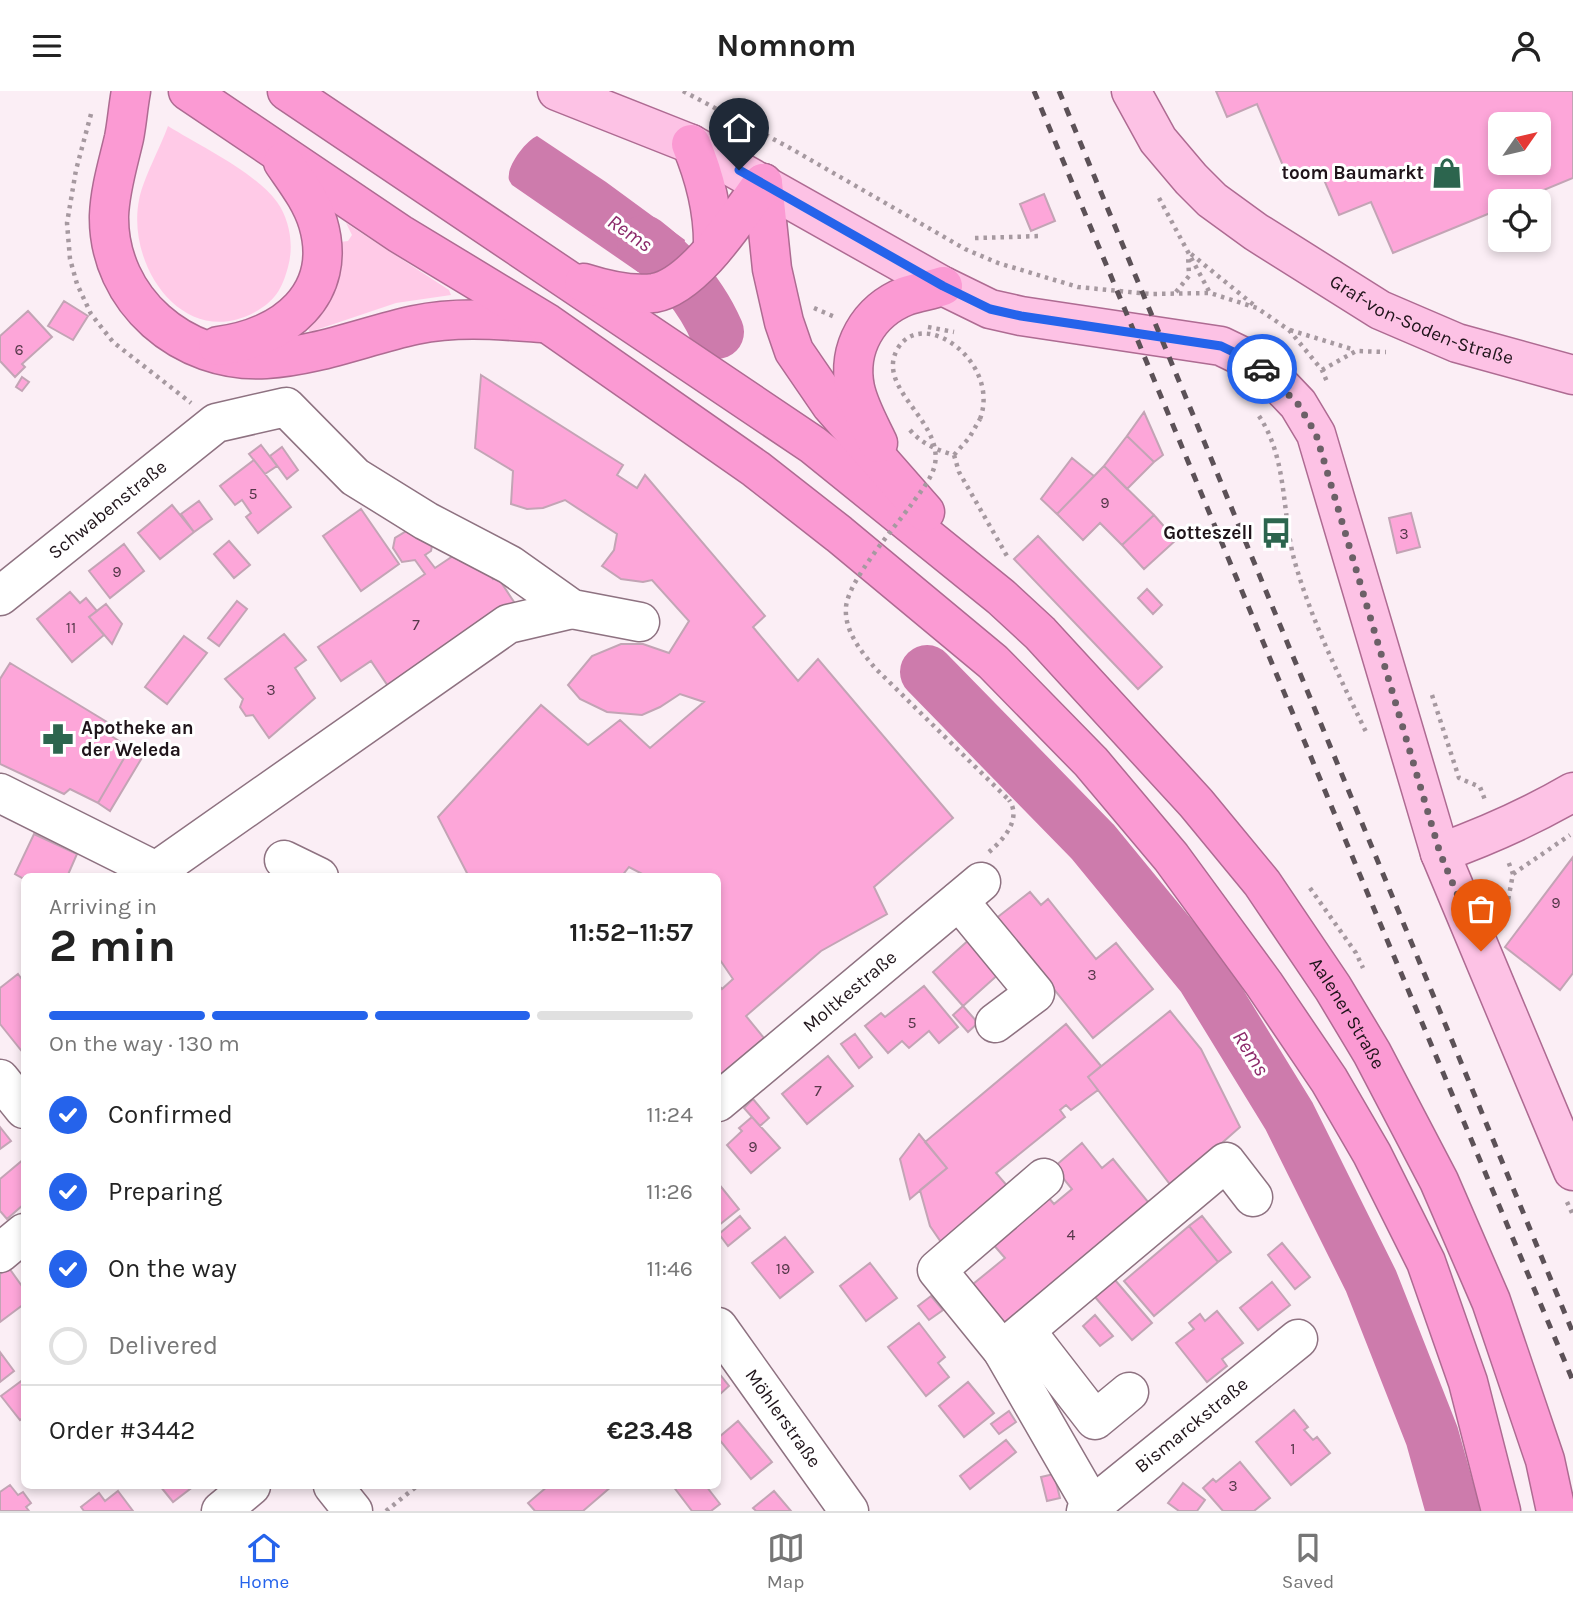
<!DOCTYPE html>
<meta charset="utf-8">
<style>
body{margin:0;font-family:Karla,sans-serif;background:#f2f2f2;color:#222;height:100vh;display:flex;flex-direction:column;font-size:26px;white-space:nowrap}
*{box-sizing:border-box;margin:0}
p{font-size:23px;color:#767676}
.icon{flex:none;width:38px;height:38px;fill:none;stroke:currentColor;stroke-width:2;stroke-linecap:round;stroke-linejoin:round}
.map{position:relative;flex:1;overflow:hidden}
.panel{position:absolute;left:21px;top:782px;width:700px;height:616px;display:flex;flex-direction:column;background:#fff;border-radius:10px;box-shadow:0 4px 10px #0003}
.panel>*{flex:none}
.needle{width:46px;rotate:56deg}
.tools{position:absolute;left:1488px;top:21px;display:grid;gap:14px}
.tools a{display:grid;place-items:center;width:63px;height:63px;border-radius:10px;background:#fff;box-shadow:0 4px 10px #0003;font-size:35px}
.pin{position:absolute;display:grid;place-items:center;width:60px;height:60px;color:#fff;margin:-72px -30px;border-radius:50% 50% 50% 0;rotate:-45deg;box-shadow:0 0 7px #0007}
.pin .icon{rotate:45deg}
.courier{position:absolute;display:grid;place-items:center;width:70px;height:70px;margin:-35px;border:5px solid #2563eb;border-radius:50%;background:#fff;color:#222;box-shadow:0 2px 9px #0007}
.head em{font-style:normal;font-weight:700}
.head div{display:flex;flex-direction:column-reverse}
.head{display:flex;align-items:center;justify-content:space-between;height:119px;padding:0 28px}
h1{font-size:46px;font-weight:700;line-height:52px}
.bar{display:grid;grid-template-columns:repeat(4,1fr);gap:10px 7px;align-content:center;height:84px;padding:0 28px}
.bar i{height:9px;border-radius:5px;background:#e0e0e0}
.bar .active{background:#2563eb}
.bar p{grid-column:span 4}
.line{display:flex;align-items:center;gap:18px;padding:0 28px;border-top:2px solid #e0e0e0}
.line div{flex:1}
ol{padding:0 28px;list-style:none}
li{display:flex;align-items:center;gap:21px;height:77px}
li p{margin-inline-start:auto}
li .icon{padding:7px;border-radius:50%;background:#2563eb;color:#fff;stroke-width:4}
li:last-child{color:#767676}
li i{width:38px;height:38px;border:4px solid #e0e0e0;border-radius:50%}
header{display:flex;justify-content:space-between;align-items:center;height:91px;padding:0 28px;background:#fff;font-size:32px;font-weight:700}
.menu{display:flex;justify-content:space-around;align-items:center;height:98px;border-top:2px solid #e0e0e0;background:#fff;font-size:19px;color:#767676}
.menu a{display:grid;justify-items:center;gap:4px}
.menu .active{color:#2563eb}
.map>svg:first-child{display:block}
.green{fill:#ffcae7}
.water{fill:#cd7bac}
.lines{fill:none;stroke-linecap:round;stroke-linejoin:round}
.river{stroke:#cd7bac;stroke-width:54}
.building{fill:#fda6d9;stroke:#c3a4b5;stroke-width:2;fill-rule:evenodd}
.minor-casing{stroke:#8e7281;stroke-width:41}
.major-casing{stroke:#ae6b92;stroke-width:41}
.highway-casing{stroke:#ae6b92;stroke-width:41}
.path{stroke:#a699a0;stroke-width:4.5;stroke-dasharray:3.5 5;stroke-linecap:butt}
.minor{stroke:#fff;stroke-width:38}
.major{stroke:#fdc2e5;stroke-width:38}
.highway{stroke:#fb9ad3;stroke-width:38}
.rail{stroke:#5c5157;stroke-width:5;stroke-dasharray:9 9;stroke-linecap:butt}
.path-bridge{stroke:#a699a0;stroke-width:4.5;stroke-dasharray:3.5 5;stroke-linecap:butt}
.done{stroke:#6c6067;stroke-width:7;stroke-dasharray:0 12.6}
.route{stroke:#2563eb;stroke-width:9}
.labels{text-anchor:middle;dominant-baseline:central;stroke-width:6;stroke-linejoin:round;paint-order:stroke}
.number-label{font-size:16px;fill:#56384a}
.poi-label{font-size:19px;font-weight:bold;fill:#1f141a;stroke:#fff;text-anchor:end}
.street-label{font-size:19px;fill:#1f141a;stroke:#fff}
.water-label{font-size:21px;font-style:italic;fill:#8c2a6b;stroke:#fff}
</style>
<header><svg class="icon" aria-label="menu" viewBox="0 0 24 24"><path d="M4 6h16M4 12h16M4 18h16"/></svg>Nomnom<svg class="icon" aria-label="person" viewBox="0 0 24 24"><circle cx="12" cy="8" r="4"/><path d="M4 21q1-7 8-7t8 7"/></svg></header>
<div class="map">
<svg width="1573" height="1420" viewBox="0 0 1573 1420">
<rect width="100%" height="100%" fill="#fbeef5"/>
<path class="green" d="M168,35C200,55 255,81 277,111C290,129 294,155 288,176C282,198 275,210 255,221C184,260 126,175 139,109C143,88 160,57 168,35Z
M346,132L449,199L451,204L396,212L310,241L306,235L340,151L348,150L352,144Z"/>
<path class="water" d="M537,45L606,91L685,149C680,173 661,180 638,181L512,94C509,89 508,89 509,83C510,71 527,49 537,45Z"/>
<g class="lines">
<path class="river" d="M644,151C675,175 701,204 717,241
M927,581L1093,751L1203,885L1289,1025L1371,1190L1432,1345L1453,1420"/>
</g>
<path class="building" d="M1216,0H1573V87L1517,110H1500V118L1393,162L1371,111L1339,124L1319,77L1289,89L1257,13L1227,26ZM1500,33H1538V72H1500Z
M1044,103L1055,130L1031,140L1020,113Z
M64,210L88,225L73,249L48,235Z
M28,220L52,246L22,273L25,276L15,286L0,270V245Z
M481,284L623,374L617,384L637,397L645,384L765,525L753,536L798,590L818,568L953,727L874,796L887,823L821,860L746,925L764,947L718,986V893L722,898L733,888L718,866V786H648L629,776L621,786H469L438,726L541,614L588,654L620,629L650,657L704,611L680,603L660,616L642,624L607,621L580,608L568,594L592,565L621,553H643L669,562L689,530L652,489L643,491L621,488L602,475L614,459L617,443L565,409L543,417L527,418L511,413L513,380L475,357Z
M22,286L29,291L22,300L16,296Z
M1144,321L1163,364L1154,371L1127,345Z
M1127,345L1154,371L1127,398L1104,375Z
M261,354L277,375L265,383L249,363Z
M282,356L298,379L287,388L270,365Z
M1072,367L1094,385L1057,423L1041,408Z
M254,369L291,416L258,442L246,426L251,422L242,409L235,414L220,395Z
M1104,375L1154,424L1122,454L1100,432L1083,449L1057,423Z
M199,410L212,428L194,441L181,423Z
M172,414L194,441L160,468L138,442Z
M361,418L399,473L361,500L323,445Z
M1411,422L1420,456L1397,462L1389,427Z
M1154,424L1176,449L1144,478L1122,454Z
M413,436L433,450L431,460L425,464L435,477L471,453L493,488L497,485L514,511L388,595L371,570L341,590L318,556L425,483L415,469L402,471L393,457L395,447Z
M1038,445L1162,576L1138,598L1014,468Z
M229,450L250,474L234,487L214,463Z
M124,453L144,480L110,507L89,480Z
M1147,498L1162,514L1153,523L1138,507Z
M70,501L80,512L86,507L97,520L89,526L104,544L72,571L37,528Z
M237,510L247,518L219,555L208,547Z
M106,513L122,533L112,553L89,526Z
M284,543L306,569L295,577L315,607L269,647L253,624L246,625L240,616L243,608L225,588Z
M184,545L207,562L167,613L145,596Z
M10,572L107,631L102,639L130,657L98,712L70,698L64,703L0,673V588Z
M130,657L143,665L110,720L98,712Z
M34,743L77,763L67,786H24V788L15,783Z
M1573,766V882L1560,899L1505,856Z
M1030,801L1041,814L1048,808L1096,868L1116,852L1153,898L1093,947L1009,842L990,832Z
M971,847L1001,881L963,915L933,881Z
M18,883L24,891V963L0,933V897Z
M924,895L958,936L939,952L929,940L909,957L902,950L888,962L865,935L881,922L885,926Z
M963,915L978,932L968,941L953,924Z
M1170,920L1201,958L1240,1036L1172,1096L1088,986Z
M1066,933L1101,975L1088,986L1098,999L1071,1019L1066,1014L1060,1019L1065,1026L996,1082L1009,1097L945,1157L930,1135L920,1099L947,1077L925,1051Z
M855,943L872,966L859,977L841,953Z
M828,965L853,995L807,1033L782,1003Z
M753,1008L769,1027L760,1035L744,1017Z
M752,1026L780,1057L751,1082L727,1054L742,1040L739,1037Z
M0,1036L11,1050L0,1058Z
M919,1043L947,1077L910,1108L900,1068Z
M1082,1052L1102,1077L1113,1068L1153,1117L1001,1240L967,1198L1005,1167L992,1152L1048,1106L1054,1113L1072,1098L1054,1076Z
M24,1068V1113L7,1128L0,1120V1088Z
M718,1092L739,1118L718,1135Z
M740,1125L750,1137L728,1155L719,1143Z
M1202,1125L1231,1161L1218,1171L1189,1135Z
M1189,1135L1218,1171L1154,1225L1124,1190Z
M785,1146L813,1181L780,1207L752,1172Z
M1282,1152L1310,1186L1295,1198L1268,1164Z
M870,1172L897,1207L866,1230L840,1195Z
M9,1177L24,1198V1213L0,1231V1183Z
M1115,1189L1152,1232L1132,1249L1095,1206Z
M1272,1191L1290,1214L1258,1239L1240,1217Z
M931,1205L943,1219L929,1229L918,1215Z
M1217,1220L1243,1252L1222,1268L1227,1275L1207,1291L1176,1252L1194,1238L1189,1232L1200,1223L1205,1230Z
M1095,1224L1113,1245L1100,1255L1083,1235Z
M919,1232L945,1266L938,1272L949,1286L926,1305L888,1256Z
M0,1261L14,1280L0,1291Z
M718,1281L729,1295L718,1305Z
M24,1288V1326L20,1329L1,1305Z
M968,1291L994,1322L964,1346L939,1315Z
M1294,1319L1308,1336L1304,1339L1313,1349L1317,1346L1330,1362L1291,1394L1256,1351Z
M1009,1320L1016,1331L999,1343L991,1333Z
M738,1330L772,1371L751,1388L718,1347Z
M1006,1349L1016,1361L970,1398L960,1385Z
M1240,1371L1270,1407L1254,1420H1223L1203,1397L1213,1388L1216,1391Z
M1054,1383L1060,1407L1047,1410L1041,1386Z
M1183,1392L1205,1409L1197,1420H1179L1168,1412Z
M10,1394L18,1404L23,1401L31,1412L26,1416L29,1420H0V1401Z
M160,1395H194L173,1411Z
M548,1395H612L583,1420H535L528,1412Z
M673,1395H706L720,1413L711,1420H692Z
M118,1400L133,1420H84L81,1416L99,1402L105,1410Z
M774,1400L791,1420H756L753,1417Z"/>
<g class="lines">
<defs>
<g id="minor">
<path id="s1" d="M0,505L216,332L286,316L355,386L426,430L510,474L572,518L640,531"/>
<path d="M0,702L168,786"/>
<path d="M284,769L319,786"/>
<path d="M156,780L508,533L572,518"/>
<path d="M959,810L1035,902L995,932"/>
<path d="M0,988L24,1018"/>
<path id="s2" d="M718,1011L981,791"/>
<path d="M1044,1087L937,1179L1002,1259L1092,1415"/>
<path d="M0,1162L24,1142"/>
<path id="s3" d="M718,1236L849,1420"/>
<path d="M1026,1240L1095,1329L1129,1301"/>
<path d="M1002,1259L1226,1071L1253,1106"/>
<path d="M333,1395L353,1420"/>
<path d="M221,1420L251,1395"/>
<path id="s4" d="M1086,1420L1298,1248"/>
</g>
<g id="major">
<path d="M557,0L691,53L943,195L990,218L1021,225L1221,255L1252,270L1278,292L1298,313L1316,343L1440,762L1573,1080"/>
<path id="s5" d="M1131,0L1158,49L1191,88L1212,109L1256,141L1380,219L1457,252L1573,284"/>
<path d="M1440,762C1487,745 1530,726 1573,701"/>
</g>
<g id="highway">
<path d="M131,0C128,16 127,32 124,47C118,73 110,98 109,125C108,209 183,273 266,268C317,265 365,245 415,234C457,225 499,229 542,232"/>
<path d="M188,0L400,143L547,232L756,378L839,443L993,571L1091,671L1171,766L1264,893L1329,989L1372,1063L1426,1171L1468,1291L1501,1420"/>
<path id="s6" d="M287,0L813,354L1001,506L1040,542L1196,712L1262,792L1333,897L1372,962L1439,1090L1491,1210L1545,1369L1556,1420"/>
<path d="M691,53C705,86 714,121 713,158"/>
<path d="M763,92L772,178L784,231L794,260L831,314L925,421"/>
<path d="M584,192C606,199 630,205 654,202C695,195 739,124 763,92"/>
<path d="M218,255C284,247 339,203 318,132C311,109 296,90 283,71"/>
<path d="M878,352C870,335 859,316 855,297C847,257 868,220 906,205C918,201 931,199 943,195"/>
</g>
</defs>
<use href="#minor" class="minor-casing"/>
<use href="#major" class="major-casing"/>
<use href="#highway" class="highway-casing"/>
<path class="path" d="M683,0L790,57L965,158L998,172L1078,196L1150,203L1210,202L1257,217L1289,239L1322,279L1328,293
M91,23L76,79L67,132L70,168L77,193L91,223L113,251L191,312
M1159,107L1210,202
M975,147L1042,145
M1191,163L1255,215
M1176,201L1189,185L1188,163
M814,217L835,226
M928,236L954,241
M1290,239L1355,259
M1322,279L1356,260L1386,261
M1259,325C1289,370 1281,426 1296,475C1313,533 1341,589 1367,643
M910,339C922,353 937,359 954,364
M954,364L959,381L1007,465
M954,364L969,347L980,328
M1432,604L1459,687L1480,696L1485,709
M989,761C1004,748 1022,728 1009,709
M1513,783L1570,744
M1310,797L1356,862L1363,877
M1505,825L1513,783L1508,770
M1567,1111L1573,1124
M386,1420L417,1395"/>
<use href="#minor" class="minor"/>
<use href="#major" class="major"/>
<use href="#highway" class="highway"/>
<path class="rail" d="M1034,0L1377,825L1573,1290
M1059,0L1573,1242"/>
<path class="path-bridge" d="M980,328C1001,272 924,215 898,257C874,297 943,329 935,373C932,388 920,401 911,414C895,436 848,490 846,516C844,540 861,560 875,577L1009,709"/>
</g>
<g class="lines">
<path class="done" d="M1262,278L1298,313L1316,343L1440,762L1481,860"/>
<path class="route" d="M739,79L943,195L990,218L1021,225L1221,255L1252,270L1262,278"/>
</g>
<defs>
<symbol id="shop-bare" viewBox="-9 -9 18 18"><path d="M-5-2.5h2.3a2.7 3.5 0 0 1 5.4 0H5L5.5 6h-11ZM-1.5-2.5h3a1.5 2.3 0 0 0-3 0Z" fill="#2c654e" stroke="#fff" stroke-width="2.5" paint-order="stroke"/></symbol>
<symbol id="bus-bare" viewBox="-9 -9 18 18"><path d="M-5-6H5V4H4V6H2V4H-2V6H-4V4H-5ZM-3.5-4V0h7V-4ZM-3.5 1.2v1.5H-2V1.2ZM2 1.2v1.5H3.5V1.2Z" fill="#2c654e" stroke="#fff" stroke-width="2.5" paint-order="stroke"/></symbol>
<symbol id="pharmacy-bare" viewBox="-9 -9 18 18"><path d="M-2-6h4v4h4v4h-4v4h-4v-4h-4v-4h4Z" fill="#2c654e" stroke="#fff" stroke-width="2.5" paint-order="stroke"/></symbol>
</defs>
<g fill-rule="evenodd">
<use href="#shop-bare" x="1425" y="60" width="44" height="44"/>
<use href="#bus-bare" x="1254" y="420" width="44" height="44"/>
<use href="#pharmacy-bare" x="36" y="626" width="44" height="44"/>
</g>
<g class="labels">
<g class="number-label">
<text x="19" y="258">6</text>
<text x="253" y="402">5</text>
<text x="1105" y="411">9</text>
<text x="1404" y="442">3</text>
<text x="117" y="480">9</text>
<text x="416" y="533">7</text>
<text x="71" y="536">11</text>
<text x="271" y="598">3</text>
<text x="1556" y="811">9</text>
<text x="1092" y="883">3</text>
<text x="912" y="931">5</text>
<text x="818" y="999">7</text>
<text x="753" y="1055">9</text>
<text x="1071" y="1143">4</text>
<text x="783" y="1177">19</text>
<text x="1293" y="1357">1</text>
<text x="1233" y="1394">3</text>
</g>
<g class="poi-label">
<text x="1424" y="82">toom Baumarkt</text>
<text x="1253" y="442">Gotteszell</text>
<text x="81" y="637" text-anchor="start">Apotheke an<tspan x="81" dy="22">der Weleda</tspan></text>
</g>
<g class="street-label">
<text stroke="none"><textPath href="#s5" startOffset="380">Graf-von-Soden-Straße</textPath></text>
<text stroke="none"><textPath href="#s1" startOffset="138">Schwabenstraße</textPath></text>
<text stroke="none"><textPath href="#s2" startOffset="172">Moltkestraße</textPath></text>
<text stroke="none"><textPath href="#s6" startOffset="1419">Aalener Straße</textPath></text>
<text stroke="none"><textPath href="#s3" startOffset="112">Möhlerstraße</textPath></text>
<text stroke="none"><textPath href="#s4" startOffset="136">Bismarckstraße</textPath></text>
</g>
<g class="water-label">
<text transform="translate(630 142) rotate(35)">Rems</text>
<text transform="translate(1251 962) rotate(58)">Rems</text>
</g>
</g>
</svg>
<div class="tools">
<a><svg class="needle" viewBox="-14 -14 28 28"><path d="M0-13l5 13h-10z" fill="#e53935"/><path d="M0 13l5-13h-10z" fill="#767676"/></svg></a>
<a><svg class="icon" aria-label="locate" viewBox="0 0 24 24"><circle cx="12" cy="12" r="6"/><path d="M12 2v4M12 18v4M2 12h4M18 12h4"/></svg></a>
</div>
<div class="pin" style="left:1481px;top:860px;background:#ea580c"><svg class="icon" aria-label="bag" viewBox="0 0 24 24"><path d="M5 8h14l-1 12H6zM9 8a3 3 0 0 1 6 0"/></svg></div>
<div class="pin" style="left:739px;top:79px;background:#1f2937"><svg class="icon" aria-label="home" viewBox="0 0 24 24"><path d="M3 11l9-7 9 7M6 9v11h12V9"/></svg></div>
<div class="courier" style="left:1262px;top:278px"><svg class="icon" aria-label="car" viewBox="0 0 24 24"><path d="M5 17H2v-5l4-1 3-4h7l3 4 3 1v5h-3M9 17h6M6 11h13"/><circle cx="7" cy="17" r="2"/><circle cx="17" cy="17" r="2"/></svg></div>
<section class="panel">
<div class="head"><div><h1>2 min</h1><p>Arriving in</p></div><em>11:52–11:57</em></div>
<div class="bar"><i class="active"></i><i class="active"></i><i class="active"></i><i></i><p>On the way · 130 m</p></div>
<ol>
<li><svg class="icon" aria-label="check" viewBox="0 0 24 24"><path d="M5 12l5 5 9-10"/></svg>Confirmed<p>11:24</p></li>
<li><svg class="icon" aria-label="check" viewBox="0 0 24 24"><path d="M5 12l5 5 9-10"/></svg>Preparing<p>11:26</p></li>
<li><svg class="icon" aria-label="check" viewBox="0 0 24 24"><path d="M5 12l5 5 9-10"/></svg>On the way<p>11:46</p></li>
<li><i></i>Delivered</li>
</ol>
<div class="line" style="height:91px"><div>Order #3442</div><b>€23.48</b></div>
</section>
</div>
<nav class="menu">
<a class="active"><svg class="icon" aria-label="home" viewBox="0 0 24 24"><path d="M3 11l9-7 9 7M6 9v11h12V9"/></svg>Home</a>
<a><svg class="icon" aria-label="map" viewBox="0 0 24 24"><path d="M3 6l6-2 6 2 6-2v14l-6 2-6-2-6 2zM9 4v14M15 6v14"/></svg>Map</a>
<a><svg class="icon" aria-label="saved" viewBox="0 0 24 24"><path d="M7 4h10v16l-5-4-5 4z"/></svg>Saved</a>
</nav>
